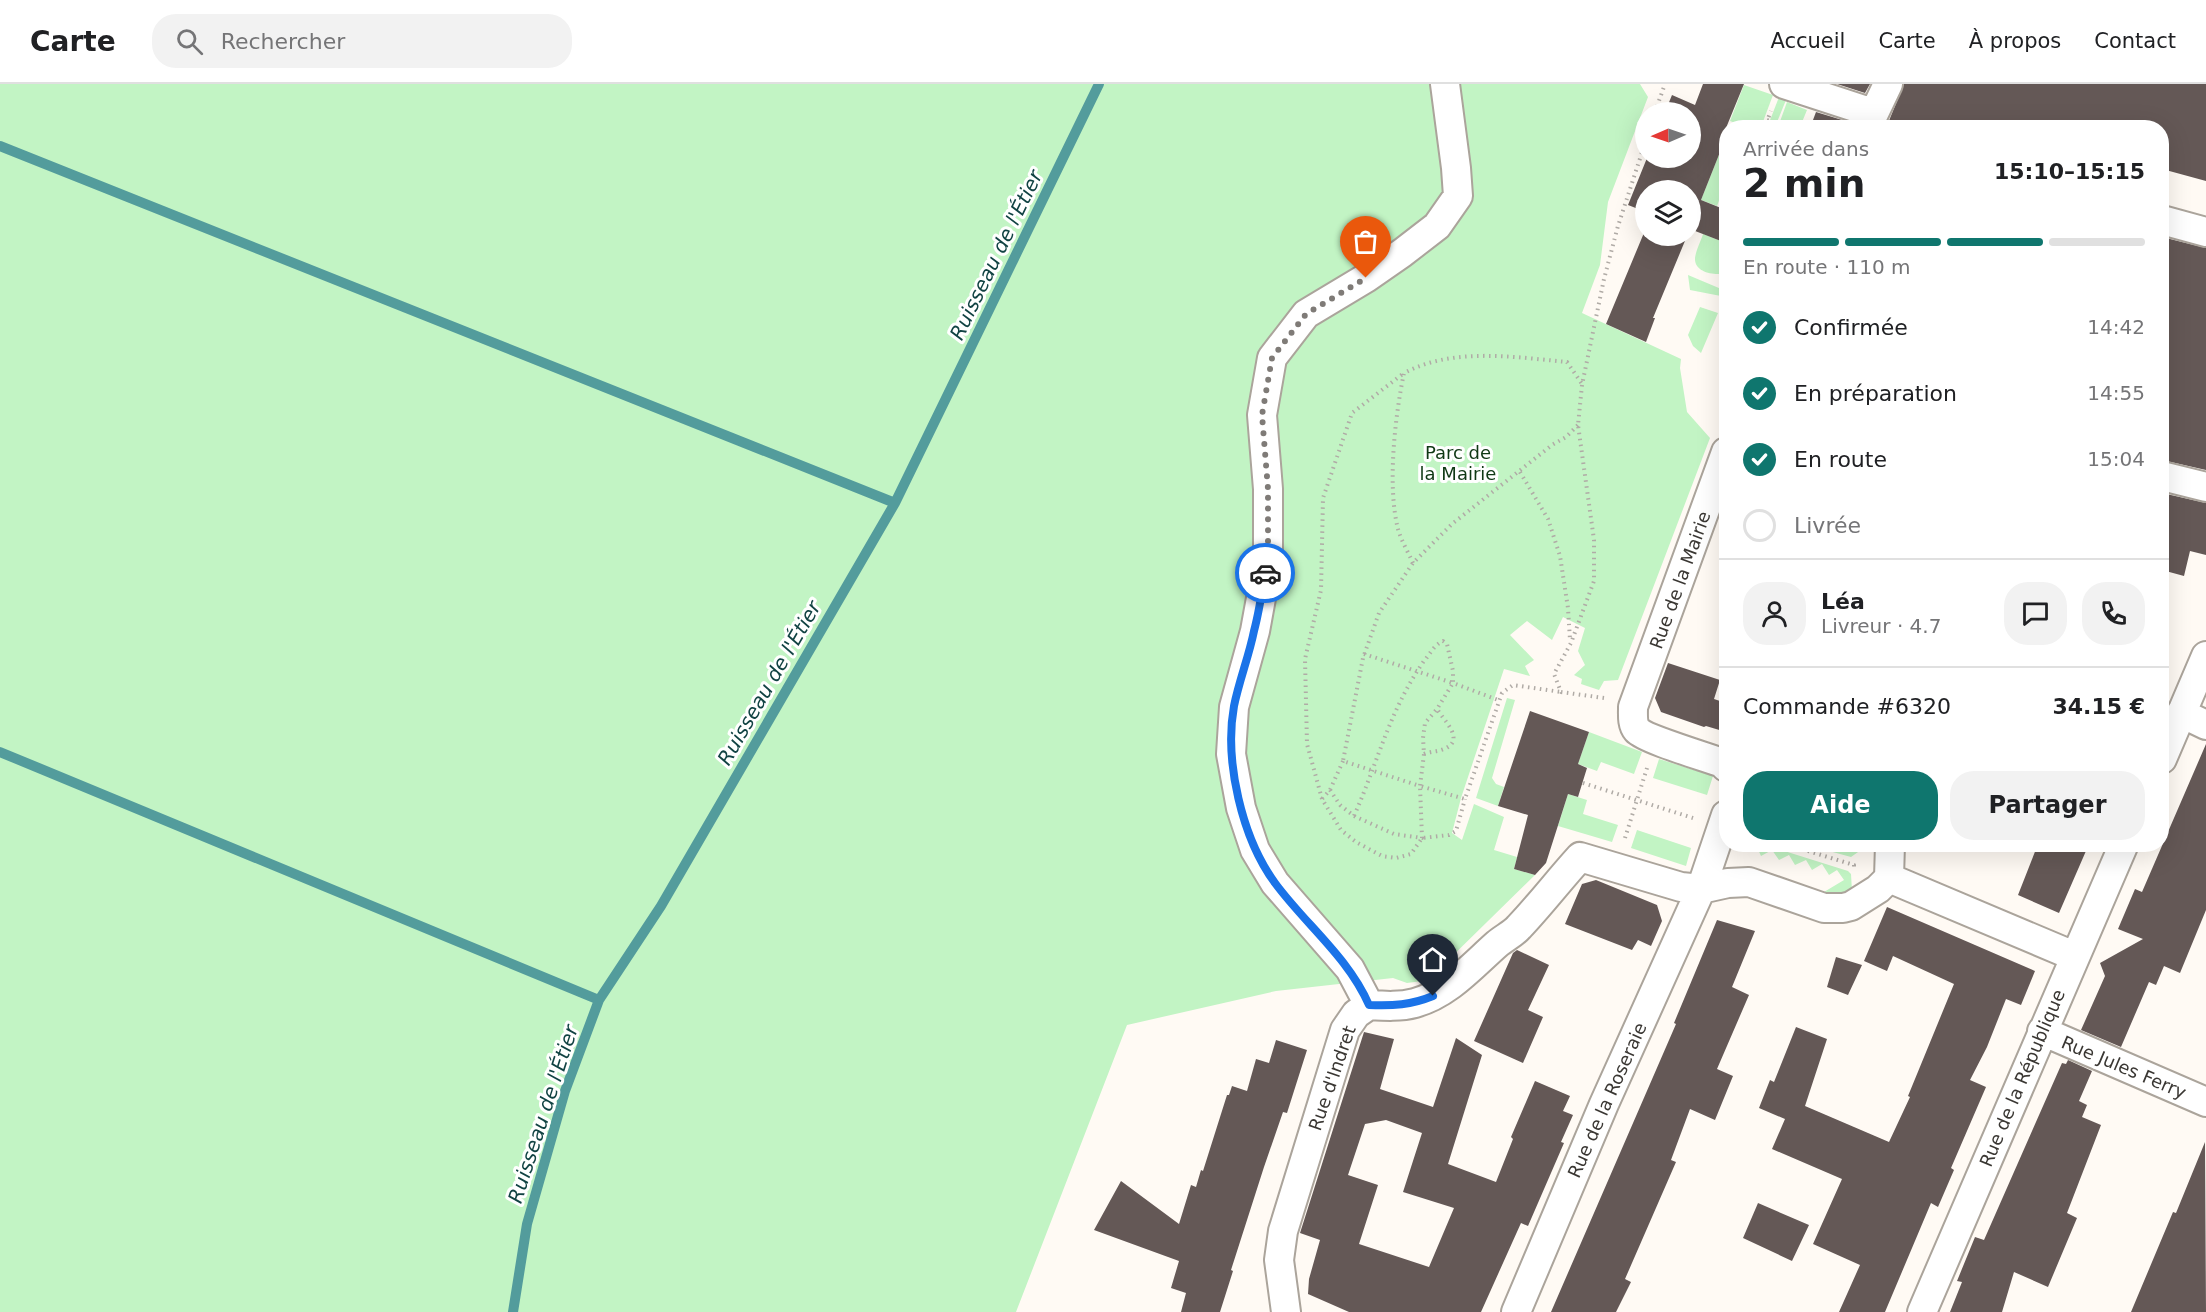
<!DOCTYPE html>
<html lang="fr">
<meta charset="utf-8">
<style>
body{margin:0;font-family:"DejaVu Sans",sans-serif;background:#f2f2f2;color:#202124;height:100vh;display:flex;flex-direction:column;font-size:22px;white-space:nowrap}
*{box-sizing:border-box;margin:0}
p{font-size:20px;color:#757577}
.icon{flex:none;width:33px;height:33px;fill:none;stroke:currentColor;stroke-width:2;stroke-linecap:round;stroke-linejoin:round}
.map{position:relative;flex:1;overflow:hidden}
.drawer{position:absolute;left:1719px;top:36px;width:450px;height:732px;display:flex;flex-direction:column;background:#fff;border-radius:24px;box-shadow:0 6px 24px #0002}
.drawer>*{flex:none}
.needle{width:39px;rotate:268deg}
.controls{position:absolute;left:1635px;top:18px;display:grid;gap:12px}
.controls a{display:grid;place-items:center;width:66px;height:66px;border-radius:50%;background:#fff;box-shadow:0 6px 24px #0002;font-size:30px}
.pin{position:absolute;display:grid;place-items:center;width:51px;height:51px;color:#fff;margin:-62px -26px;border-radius:50% 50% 50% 0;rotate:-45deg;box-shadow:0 0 6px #0007}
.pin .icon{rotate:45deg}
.courier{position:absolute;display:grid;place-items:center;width:60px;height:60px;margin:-30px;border:4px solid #1a73e8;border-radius:50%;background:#fff;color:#222;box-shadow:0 2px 8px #0007}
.head em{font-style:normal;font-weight:800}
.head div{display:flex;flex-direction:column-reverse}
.head{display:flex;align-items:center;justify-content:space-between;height:102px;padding:0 24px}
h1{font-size:39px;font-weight:800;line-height:45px}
.bar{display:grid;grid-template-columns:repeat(4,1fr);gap:9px 6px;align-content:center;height:72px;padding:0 24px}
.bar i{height:8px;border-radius:4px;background:#e0e0e0}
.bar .active{background:#0f766e}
.bar p{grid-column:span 4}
.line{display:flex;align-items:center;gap:15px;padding:0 24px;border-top:2px solid #e0e0e0}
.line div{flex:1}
.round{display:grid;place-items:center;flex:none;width:63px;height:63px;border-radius:24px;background:#f2f2f2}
ol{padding:0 24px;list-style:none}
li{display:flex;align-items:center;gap:18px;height:66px}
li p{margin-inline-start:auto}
li .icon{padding:6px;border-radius:50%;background:#0f766e;color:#fff;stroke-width:4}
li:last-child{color:#757577}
li i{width:33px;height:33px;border:3px solid #e0e0e0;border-radius:50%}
.button{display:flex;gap:12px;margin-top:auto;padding:12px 24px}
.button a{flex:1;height:69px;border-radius:24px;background:#0f766e;color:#fff;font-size:24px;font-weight:800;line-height:69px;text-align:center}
.button a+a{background:#f2f2f2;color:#202124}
header{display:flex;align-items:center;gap:36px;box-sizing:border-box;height:84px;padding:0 30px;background:#fff;border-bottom:2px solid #e0e0e0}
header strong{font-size:28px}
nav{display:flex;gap:33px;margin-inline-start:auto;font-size:21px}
.search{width:420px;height:54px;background:#f2f2f2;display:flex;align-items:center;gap:15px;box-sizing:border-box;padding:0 21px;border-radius:24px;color:#757577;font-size:22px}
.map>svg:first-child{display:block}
.green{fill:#c2f4c4}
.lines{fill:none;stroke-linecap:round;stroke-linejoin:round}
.stream{stroke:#539c9c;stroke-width:10}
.building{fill:#645856;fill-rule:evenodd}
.street-casing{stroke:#aba49b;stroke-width:32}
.path{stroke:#b0aba6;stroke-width:4;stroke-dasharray:1.5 4.5;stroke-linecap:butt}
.street{stroke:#fff;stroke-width:28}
.done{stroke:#7f7b77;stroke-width:6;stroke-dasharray:0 10.8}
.route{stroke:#1a73e8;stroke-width:8}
.labels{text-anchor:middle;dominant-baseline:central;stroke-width:6;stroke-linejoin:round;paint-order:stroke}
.park-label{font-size:18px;fill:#0f3814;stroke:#fff}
.street-label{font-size:18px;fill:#3a3733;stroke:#fff}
.water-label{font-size:20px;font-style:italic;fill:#114343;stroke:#fff}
</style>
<header>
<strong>Carte</strong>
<div class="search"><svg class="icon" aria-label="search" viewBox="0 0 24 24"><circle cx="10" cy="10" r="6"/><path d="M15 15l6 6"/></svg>Rechercher</div>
<nav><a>Accueil</a><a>Carte</a><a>À propos</a><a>Contact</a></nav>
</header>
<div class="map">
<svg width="2206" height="1228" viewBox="0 0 2206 1228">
<rect width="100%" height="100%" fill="#fffaf4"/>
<path class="green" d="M0,0H1640L1648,13L1608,118L1600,181L1582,229L1681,275L1680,284L1687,328L1710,354L1618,596L1604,597L1599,606L1581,600L1582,595L1574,591L1585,581L1578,567L1585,544L1563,533L1552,556L1527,537L1510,551L1534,576L1525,582L1530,592L1504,585L1461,714L1452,749L1462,756L1474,720L1504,733L1494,766L1517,773L1514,785L1535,791L1435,889L1422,897L1407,899L1393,894L1276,907L1127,941L1016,1228H0Z
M1744,1L1773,11L1761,43H1746L1730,37Z
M1779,13L1786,16L1775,43L1767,44Z
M1787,18L1807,26L1800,43H1778Z
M1726,53V98L1717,122L1701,116Z
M1703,150L1726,159V189C1716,192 1694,189 1695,174C1696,166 1701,157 1703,150Z
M1688,191L1726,207V213L1690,206Z
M1700,223L1718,229L1701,269L1693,262L1688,251Z
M1507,614L1515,616L1492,694L1496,700L1504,703L1498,722L1476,714Z
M1589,648L1642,668L1634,690L1601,678L1597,687L1578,680Z
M1659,675L1713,692L1707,711L1653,694Z
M1568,710L1587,716L1583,730L1618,741L1612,758L1558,742Z
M1637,746L1691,764L1686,782L1631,764Z
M1756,761H1765L1848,787L1851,790L1852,807C1845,814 1833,812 1824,808L1844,796L1837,786L1829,791L1822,780L1812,786L1806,776L1795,781L1789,771L1779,776L1772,766L1761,772Z
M1807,761H1826L1828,764L1834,761H1868L1851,773Z"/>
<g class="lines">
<path class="stream" d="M0,62L895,419
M0,668L599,916
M513,1228L527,1140L565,1007L599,916L661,822L895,419L1099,0"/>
</g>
<path class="building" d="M1703,0H1744L1726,44V53L1701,116L1726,126V159L1690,145V106H1646V128L1628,121L1647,74H1690V28H1665L1672,11L1695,21Z
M1837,0H1870L1865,9Z
M1904,0H2206V97L2162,85V44H1886Z
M1816,28L1852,39L1851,44H1810Z
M1646,144V152H1687L1653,234H1655L1646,258L1606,240Z
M2162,153L2206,164V386L2162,376Z
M2162,409L2206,419V471L2190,467L2184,492L2162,486Z
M1668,579L1720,596L1714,615L1726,619V648L1706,642L1704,643L1661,628L1655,614Z
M1530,627L1589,648L1578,680L1587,684L1578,713L1568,710L1546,779L1535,791L1514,785L1528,731L1498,722Z
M2206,660V826L2180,889L2164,882L2156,901L2149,898L2121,963L2081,946L2105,892L2100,879L2143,855L2118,845L2135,805L2142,808Z
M2038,760H2089L2059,829L2018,811Z
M1596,796L1657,821L1662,837L1651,862L1638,856L1632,866L1565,840L1582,800Z
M1887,823L2035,887L2021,921L2006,915L1987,963L1970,996L1986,1003L1951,1084L1954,1086L1938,1123L1931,1119L1885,1228H1839L1860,1181L1813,1160L1842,1095L1772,1065L1785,1035L1759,1024L1770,996L1774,998L1796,943L1827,955L1805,1022L1889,1058L1910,1013L1908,1012L1954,900L1893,872L1887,887L1864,877Z
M1717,836L1755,847L1732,903L1749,911L1717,985L1733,992L1715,1036L1690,1025L1671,1076L1676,1078L1625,1195L1631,1198L1616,1228H1551L1676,940L1674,939Z
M1517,866L1549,881L1528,926L1543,933L1523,979L1474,957L1513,869Z
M1836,873L1862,881L1848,911L1827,903Z
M1364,948L1394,955L1380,1005L1433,1023L1456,954L1482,971L1448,1080L1496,1098L1513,1055L1511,1053L1535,997L1570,1012L1563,1027L1573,1031L1561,1058L1564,1059L1528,1142L1521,1139L1481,1228H1349L1308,1210L1309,1195L1320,1156L1300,1149ZM1386,1036L1422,1049L1403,1108L1454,1124L1429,1183L1359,1160L1378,1101L1348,1091L1365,1040Z
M1276,956L1307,966L1287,1029L1283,1028L1264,1083L1231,1186L1233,1187L1220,1228H1181L1186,1209L1171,1204L1179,1177L1094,1146L1121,1097L1179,1140L1191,1101L1196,1103L1201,1086L1203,1087L1227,1011H1229L1232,1002L1247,1007L1256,975L1269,979Z
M2068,976L2092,987L2079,1017L2087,1021L2082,1033L2101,1041L2067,1129L2077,1134L2048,1203L2014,1188L2002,1228H1950L1962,1198L1957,1197L1975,1153L1984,1156L2062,979L2066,980Z
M2205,1058L2206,1228H2131L2173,1128L2176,1129Z
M1758,1119L1809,1141L1792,1177L1743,1154Z"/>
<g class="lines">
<defs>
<path id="street" d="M1784,0L1873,29
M1867,44L1888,0
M2162,136L2206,148
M1726,368L1633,623C1633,631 1632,640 1637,646C1645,655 1706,673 1722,679L1726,683
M2162,392L2206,403
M2181,629L2206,641
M2162,675L2206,572
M1889,794L2074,872
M1369,921L1350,885L1275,799L1255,766L1241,724L1231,670L1234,623L1255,547L1268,476V405L1262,331L1272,274L1306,230L1366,194L1402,169L1437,142L1458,112L1456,84L1445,0
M1369,921C1385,922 1400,923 1415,919C1448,910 1472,882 1497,860C1504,854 1513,850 1519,843C1540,821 1559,796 1580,773L1681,803L1701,805L1728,799L1749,798L1824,824H1843L1851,822L1878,805L1889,794L1890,760
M2042,947L2206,1018
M1286,1228L1279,1176L1283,1147L1345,946L1356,930L1369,921
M1516,1228L1604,1020L1701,805L1726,731
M1922,1228L2124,760"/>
</defs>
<use href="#street" class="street-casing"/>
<path class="path" d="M1655,28L1665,0
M1767,36L1789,44
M1728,43L1729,44
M1764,44L1771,27
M1726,114L1724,119L1726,120
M1722,125L1724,119
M1520,388L1548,435L1560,472L1568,524L1570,556
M1413,479C1408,468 1401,456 1398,445C1387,402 1395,332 1404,289C1453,263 1514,273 1567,278L1582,300
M1364,570L1453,599L1437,625L1425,639L1423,654L1424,670L1420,702L1343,677L1363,574L1379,529L1413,479L1452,440L1552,361L1566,353L1578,341
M1604,614L1561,608L1554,590L1571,559L1594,497V456L1578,341L1582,301L1604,195L1618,142L1646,56
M1424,670C1431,667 1437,668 1444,665C1466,656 1444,637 1437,625
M1343,677L1330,706L1322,715L1341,746L1356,758L1382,772L1396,774L1411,770L1422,754L1449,751L1456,747L1465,715
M1583,699L1693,734
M1330,706L1340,721L1354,732C1378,678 1389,627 1424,577C1430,570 1434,561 1443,557L1447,560L1453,587V599L1498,616
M1322,715L1307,660L1305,575L1321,506L1323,414L1352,329L1404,289
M1354,732L1394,750L1422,754L1420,702L1465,715L1502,609L1513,601L1561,608
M1625,754L1647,684
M1785,760L1854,781V784"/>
<use href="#street" class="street"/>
</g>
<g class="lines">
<path class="done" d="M1265,489L1268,476V405L1262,331L1272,274L1306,230L1366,194"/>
<path class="route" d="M1265,489C1262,509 1259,528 1254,547C1249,572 1239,597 1234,622C1224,677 1242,754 1275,799C1306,841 1348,873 1369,921C1393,922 1411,921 1433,912"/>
</g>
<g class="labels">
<g class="park-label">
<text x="1458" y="368">Parc de<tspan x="1458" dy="21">la Mairie</tspan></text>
</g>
<g class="street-label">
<text transform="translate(1680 496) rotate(-70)">Rue de la Mairie</text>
<text transform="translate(2124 983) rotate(23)">Rue Jules Ferry</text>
<text transform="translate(1332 994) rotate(-71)">Rue d'Indret</text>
<text transform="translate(2022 994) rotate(-67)">Rue de la République</text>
<text transform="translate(1607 1016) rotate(-66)">Rue de la Roseraie</text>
</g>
<g class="water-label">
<text transform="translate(996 171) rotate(-64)">Ruisseau de l'Étier</text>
<text transform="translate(769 599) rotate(-60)">Ruisseau de l'Étier</text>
<text transform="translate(543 1030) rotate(-72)">Ruisseau de l'Étier</text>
</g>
</g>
</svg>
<div class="controls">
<a><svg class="needle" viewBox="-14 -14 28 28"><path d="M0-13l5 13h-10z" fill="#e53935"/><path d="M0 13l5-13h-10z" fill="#757577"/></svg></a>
<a><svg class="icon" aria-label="layers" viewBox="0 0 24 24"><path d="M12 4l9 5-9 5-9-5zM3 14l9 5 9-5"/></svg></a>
</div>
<div class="pin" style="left:1366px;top:194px;background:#ea580c"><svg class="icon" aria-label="bag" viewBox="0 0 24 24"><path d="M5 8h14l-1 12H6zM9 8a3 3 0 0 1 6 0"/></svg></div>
<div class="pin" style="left:1433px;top:912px;background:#1f2937"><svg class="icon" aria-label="home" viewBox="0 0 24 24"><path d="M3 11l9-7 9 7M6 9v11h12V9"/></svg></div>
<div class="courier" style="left:1265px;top:489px"><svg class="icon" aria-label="car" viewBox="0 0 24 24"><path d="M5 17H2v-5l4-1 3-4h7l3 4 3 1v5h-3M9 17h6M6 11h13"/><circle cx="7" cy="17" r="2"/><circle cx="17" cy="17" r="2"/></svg></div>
<section class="drawer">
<div class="head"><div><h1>2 min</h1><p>Arrivée dans</p></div><em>15:10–15:15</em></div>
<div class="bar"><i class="active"></i><i class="active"></i><i class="active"></i><i></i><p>En route · 110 m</p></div>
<ol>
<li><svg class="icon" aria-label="check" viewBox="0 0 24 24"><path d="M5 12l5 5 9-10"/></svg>Confirmée<p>14:42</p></li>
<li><svg class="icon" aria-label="check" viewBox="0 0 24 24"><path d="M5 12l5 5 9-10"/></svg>En préparation<p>14:55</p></li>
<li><svg class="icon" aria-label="check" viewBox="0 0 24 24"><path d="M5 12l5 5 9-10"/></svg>En route<p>15:04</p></li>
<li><i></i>Livrée</li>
</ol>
<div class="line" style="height:108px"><a class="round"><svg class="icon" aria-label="person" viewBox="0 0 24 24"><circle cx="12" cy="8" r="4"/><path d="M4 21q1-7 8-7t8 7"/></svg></a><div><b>Léa</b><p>Livreur · 4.7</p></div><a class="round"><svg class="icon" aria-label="chat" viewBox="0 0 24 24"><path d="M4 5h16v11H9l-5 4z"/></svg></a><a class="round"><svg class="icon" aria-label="phone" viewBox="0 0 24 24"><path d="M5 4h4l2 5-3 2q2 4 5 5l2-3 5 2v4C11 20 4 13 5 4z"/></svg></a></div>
<div class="line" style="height:78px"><div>Commande #6320</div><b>34.15 €</b></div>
<div class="button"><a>Aide</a><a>Partager</a></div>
</section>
</div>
